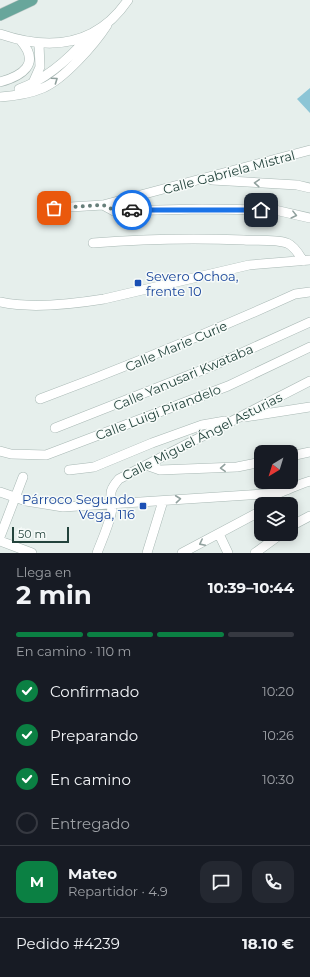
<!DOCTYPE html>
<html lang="es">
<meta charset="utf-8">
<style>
body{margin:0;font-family:Montserrat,sans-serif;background:#242831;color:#f1f3f6;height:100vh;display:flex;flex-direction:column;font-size:15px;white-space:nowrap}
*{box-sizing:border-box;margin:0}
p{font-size:13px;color:#9ea1a6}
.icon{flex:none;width:22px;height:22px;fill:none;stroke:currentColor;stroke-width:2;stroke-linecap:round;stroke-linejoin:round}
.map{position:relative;height:553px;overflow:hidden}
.drawer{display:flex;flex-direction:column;background:#171b24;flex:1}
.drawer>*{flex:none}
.needle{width:26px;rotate:218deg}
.controls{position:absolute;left:254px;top:445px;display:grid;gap:8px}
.controls a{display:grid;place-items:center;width:44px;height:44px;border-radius:8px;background:#171b24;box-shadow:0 2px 10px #0003;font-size:20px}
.scale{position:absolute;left:12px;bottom:10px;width:57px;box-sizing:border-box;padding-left:4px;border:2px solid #23433c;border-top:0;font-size:11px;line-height:14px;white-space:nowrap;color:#23433c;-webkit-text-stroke:3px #f7fbf9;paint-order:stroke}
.pin{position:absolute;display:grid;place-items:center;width:34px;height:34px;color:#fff;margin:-17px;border-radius:8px;box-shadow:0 2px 6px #0006}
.courier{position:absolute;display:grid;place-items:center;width:40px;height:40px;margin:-20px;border:3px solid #1a73e8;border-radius:50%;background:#fff;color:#222;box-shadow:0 1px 5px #0007}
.summary em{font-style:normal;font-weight:700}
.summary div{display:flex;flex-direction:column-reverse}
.summary{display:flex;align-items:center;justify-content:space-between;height:68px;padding:0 16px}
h1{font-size:26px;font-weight:700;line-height:30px}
.bar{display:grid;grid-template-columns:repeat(4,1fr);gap:6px 4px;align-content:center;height:48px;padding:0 16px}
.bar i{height:5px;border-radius:3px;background:#363941}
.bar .current{background:#0b8043}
.bar p{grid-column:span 4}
.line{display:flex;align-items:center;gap:10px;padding:0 16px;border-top:1px solid #363941}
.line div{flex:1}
.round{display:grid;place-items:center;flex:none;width:42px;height:42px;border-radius:12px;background:#242831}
ol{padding:0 16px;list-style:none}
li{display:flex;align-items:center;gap:12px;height:44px}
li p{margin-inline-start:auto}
li .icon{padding:4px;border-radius:50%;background:#0b8043;color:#fff;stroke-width:4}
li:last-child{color:#9ea1a6}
li i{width:22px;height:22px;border:2px solid #363941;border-radius:50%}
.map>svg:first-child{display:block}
.water{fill:#8cc5d6}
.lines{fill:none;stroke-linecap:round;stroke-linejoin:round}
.minor-casing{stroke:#a8b8b4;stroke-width:10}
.major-casing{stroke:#c1cac8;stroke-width:12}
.minor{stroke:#fff;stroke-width:9}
.major{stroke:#68a69b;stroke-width:11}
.oneway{stroke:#91a19e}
.done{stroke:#677f7a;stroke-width:4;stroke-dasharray:0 7.2}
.route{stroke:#1a73e8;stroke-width:5}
.transit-dot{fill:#1a4fb4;stroke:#f7fbf9;stroke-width:1.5}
.labels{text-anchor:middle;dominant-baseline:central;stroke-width:3;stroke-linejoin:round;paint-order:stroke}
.street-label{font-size:13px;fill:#23433c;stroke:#f7fbf9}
.transit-label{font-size:13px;fill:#164399;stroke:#f7fbf9;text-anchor:start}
</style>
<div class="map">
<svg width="310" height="553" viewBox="0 0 310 553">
<rect width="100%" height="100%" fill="#e6efec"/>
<path class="water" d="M310,88V113L297,99Z"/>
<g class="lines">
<defs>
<path id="minor" d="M0,34C50,51 96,47 128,0
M0,82C22,76 41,64 21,41
M32,85L40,67L39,44
M19,89C47,79 70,58 89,36
M0,97C14,96 29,94 43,88C64,79 94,45 107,25
M212,180L297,185L310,188
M103,205L114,211L202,209L275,210L310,218
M54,208L103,205L310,150
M93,243C143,239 193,238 244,240C257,241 274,239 287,243C294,246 299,254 303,261
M0,302C31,309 73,304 104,299L249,265L310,260
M40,399C126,367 211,332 295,294L310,292
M245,417L310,407
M55,428L215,365L310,322
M0,451L11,454L46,455L228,386L310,347
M291,456L310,452
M146,465L160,470L237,467L261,462
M69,470L94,467L152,443L202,425L225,421
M0,492L26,501L63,507L279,493C290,489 299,484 310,481
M270,504L279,493
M291,526L310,516
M219,534L228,553
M0,537L23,477
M0,541L32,553
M97,553C102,540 108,527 111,514C115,496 104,496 119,479L310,381
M147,553L163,501
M182,553L261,511
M255,553L281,534"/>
<path id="major" d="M0,15L32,0"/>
</defs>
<use href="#minor" class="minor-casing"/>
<use href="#major" class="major-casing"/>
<use href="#minor" class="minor"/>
<use href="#major" class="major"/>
</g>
<defs><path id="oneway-chevron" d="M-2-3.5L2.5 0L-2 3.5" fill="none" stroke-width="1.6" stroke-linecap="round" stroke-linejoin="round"/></defs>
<g class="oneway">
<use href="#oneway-chevron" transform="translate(55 80) rotate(-35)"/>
<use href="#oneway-chevron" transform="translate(257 183) rotate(-176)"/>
<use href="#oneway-chevron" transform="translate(294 215) rotate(14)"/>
<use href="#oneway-chevron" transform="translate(223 468) rotate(177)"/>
<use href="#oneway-chevron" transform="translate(178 499) rotate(-6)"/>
<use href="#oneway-chevron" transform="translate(202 543) rotate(153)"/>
</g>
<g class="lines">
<path class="done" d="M54,208L103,205L114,210H132"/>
<path class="route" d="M132,210H261"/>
</g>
<g class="transit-dot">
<rect x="134" y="279" width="8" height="8" rx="2"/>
<rect x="139" y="502" width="8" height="8" rx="2"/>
</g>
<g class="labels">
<g class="street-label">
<text transform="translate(229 172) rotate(-15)">Calle Gabriela Mistral</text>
<text transform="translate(176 346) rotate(-23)">Calle Marie Curie</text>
<text transform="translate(183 377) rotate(-23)">Calle Yanusari Kwataba</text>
<text transform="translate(158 412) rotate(-21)">Calle Luigi Pirandelo</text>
<text transform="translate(202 436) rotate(-27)">Calle Miguel Ángel Asturias</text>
</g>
<g class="transit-label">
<text x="146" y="276">Severo Ochoa,<tspan x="146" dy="15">frente 10</tspan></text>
<text x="135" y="499" text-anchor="end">Párroco Segundo<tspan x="135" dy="15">Vega, 116</tspan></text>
</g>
</g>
</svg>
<div class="controls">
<a><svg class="needle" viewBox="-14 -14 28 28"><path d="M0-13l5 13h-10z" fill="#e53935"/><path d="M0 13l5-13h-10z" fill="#9ea1a6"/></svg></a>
<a><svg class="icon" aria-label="layers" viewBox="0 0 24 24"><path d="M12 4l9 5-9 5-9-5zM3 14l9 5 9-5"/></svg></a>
</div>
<div class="scale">50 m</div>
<div class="pin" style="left:54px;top:208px;background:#ea580c"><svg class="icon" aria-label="bag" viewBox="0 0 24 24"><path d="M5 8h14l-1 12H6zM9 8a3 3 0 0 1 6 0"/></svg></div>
<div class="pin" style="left:261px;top:210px;background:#1f2937"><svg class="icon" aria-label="home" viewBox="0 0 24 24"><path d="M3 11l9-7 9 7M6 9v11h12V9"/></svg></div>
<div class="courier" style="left:132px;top:210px"><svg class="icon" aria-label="car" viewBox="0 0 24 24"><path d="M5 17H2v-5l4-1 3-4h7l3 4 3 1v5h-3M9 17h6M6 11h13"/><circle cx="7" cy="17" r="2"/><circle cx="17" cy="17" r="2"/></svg></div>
</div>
<section class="drawer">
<div class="summary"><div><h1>2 min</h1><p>Llega en</p></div><em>10:39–10:44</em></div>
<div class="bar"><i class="current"></i><i class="current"></i><i class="current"></i><i></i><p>En camino · 110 m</p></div>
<ol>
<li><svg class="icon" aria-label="check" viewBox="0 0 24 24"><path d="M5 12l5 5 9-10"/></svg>Confirmado<p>10:20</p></li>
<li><svg class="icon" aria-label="check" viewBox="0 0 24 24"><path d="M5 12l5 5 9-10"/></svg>Preparando<p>10:26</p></li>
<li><svg class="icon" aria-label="check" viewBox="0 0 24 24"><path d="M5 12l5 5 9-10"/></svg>En camino<p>10:30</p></li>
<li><i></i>Entregado</li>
</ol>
<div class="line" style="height:72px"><b class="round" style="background:#0b8043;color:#fff">M</b><div><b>Mateo</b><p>Repartidor · 4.9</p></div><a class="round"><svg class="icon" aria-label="chat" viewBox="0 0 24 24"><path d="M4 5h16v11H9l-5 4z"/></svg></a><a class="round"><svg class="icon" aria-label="phone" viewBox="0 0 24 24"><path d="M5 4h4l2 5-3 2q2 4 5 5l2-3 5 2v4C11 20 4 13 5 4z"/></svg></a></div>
<div class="line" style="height:52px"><div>Pedido #4239</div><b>18.10 €</b></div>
</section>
